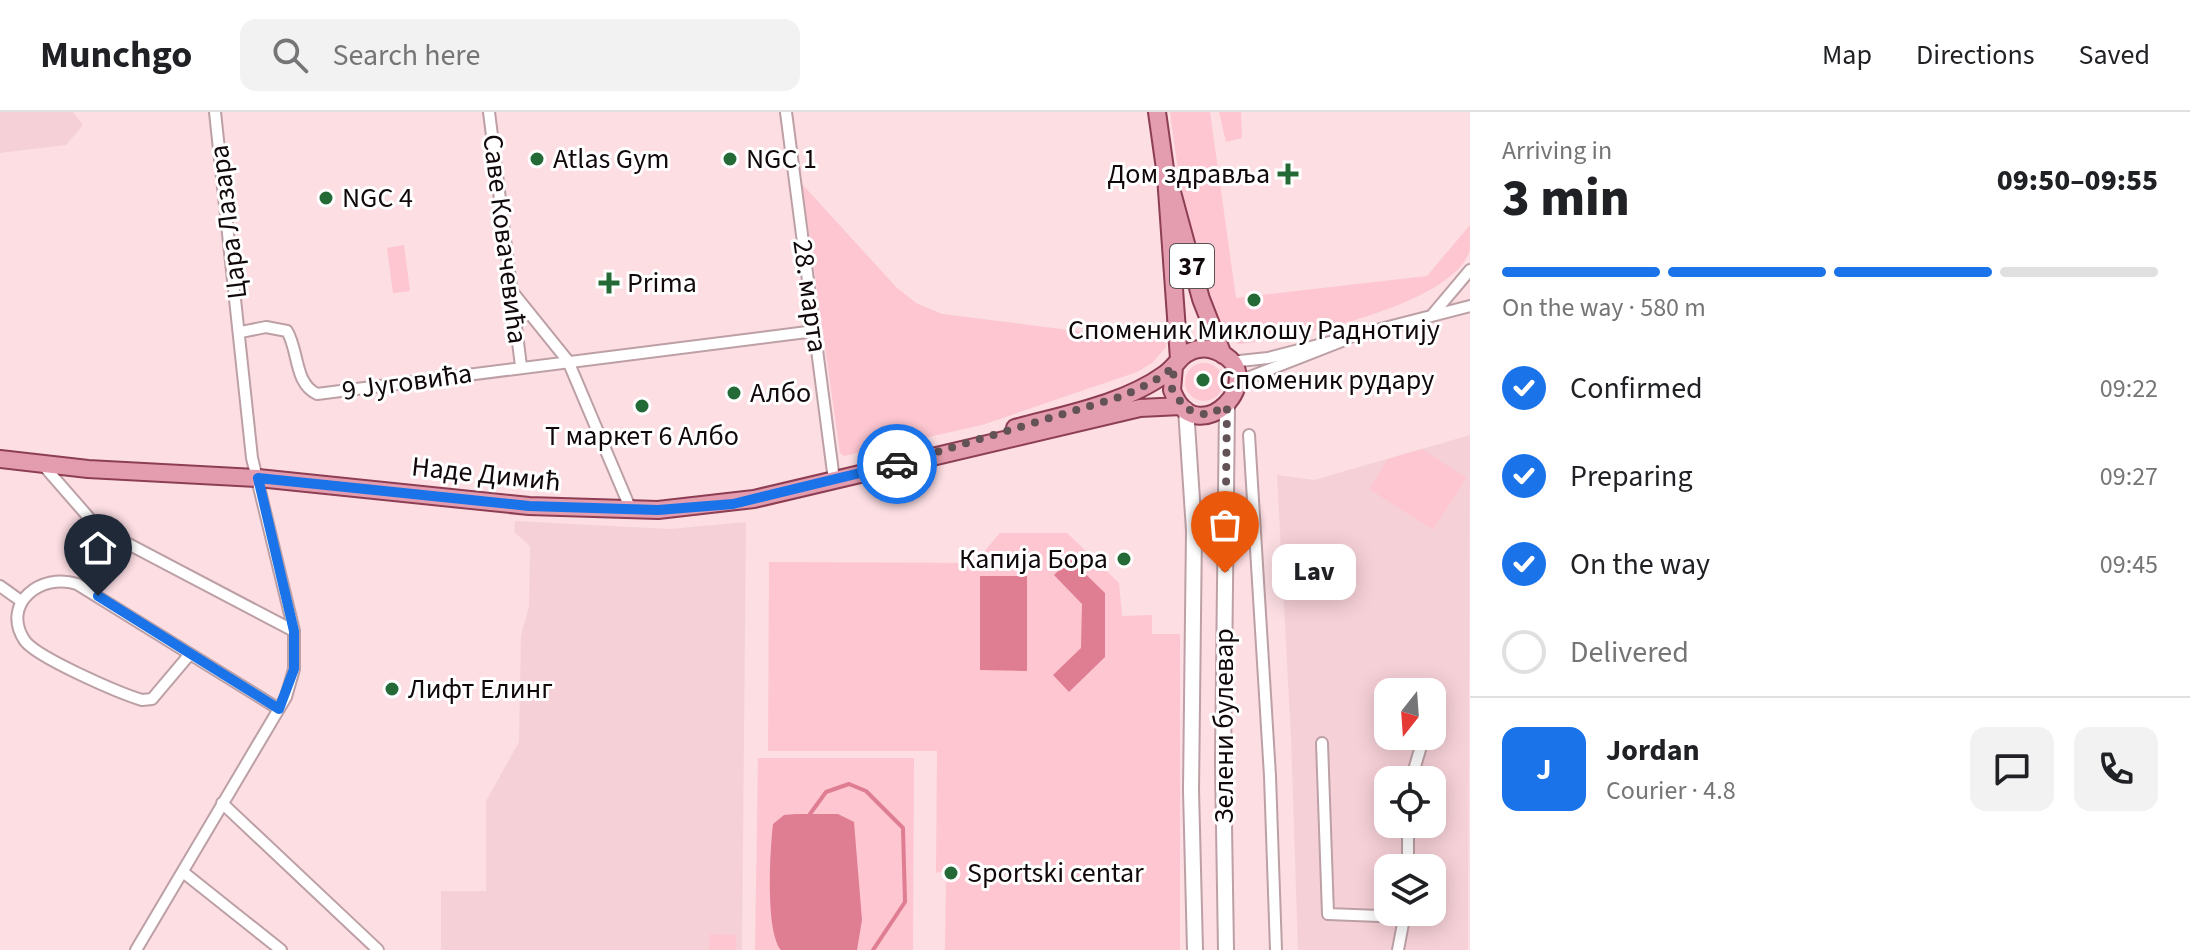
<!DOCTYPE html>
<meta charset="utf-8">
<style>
body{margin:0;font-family:"Source Sans 3",sans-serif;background:#f2f2f2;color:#202124;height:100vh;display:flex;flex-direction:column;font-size:30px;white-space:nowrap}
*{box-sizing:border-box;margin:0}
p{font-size:26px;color:#757577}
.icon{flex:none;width:44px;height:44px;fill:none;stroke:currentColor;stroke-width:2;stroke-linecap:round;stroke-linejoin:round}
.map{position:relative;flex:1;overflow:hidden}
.drawer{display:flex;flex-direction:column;background:#fff;width:720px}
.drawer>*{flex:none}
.needle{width:52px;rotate:197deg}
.tools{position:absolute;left:1374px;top:566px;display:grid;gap:16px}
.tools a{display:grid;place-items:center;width:72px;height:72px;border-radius:16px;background:#fff;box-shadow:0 4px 20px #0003;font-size:40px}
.pin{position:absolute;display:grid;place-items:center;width:68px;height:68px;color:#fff;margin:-82px -34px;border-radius:50% 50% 50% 0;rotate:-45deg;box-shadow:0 0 8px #0007}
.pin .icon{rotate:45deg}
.courier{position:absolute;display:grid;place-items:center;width:80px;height:80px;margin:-40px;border:6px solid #1a73e8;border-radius:50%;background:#fff;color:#222;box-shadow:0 2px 10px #0007}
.bubble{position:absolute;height:56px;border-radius:16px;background:#fff;box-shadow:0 4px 20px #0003;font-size:26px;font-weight:800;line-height:56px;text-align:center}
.head em{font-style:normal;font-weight:800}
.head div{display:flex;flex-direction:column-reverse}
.head{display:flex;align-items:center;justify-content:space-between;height:136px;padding:0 32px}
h1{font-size:52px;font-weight:800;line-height:60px}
.bar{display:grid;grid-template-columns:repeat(4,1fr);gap:12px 8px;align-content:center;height:96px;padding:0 32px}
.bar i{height:10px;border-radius:6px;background:#e0e0e0}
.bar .current{background:#1a73e8}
.bar p{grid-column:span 4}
.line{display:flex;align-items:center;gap:20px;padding:0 32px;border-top:2px solid #e0e0e0}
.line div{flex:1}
.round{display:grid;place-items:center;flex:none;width:84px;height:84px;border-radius:16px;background:#f2f2f2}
ol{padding:0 32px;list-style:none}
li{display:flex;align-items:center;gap:24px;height:88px}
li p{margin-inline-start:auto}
li .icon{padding:8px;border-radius:50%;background:#1a73e8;color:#fff;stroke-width:4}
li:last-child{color:#757577}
li i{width:44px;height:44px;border:4px solid #e0e0e0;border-radius:50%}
header{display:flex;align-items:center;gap:48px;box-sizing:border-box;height:112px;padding:0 40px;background:#fff;border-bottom:2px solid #e0e0e0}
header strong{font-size:38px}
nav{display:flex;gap:44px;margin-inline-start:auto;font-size:28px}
.search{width:560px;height:72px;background:#f2f2f2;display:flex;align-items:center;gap:20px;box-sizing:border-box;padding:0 28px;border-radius:16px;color:#757577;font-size:30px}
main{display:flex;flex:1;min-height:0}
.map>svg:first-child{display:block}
.built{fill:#f6d0d7;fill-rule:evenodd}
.green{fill:#fdc6d0}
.water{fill:#df7d93}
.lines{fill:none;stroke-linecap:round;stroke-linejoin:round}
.stream{stroke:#df7d93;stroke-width:4}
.street-casing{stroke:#bca0a5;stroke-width:14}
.secondary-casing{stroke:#bca0a5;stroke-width:18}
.primary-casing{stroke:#8d3e53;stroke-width:20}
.street{stroke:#fff;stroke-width:10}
.secondary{stroke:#fff;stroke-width:14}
.primary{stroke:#e39daf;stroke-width:16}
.done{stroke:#635356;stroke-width:8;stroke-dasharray:0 14.4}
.route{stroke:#1a73e8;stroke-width:10}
.poi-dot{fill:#246a36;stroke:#fff;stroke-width:3}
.labels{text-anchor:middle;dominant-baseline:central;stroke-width:6;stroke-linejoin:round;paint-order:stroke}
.shield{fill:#fff;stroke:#585254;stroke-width:2}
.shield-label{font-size:26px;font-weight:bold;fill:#11080a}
.poi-label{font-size:28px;fill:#11080a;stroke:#fff;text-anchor:start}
.street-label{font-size:28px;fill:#11080a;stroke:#fff}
</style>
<header>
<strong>Munchgo</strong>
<div class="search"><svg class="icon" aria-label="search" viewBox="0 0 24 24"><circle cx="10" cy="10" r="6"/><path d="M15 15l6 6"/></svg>Search here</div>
<nav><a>Map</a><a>Directions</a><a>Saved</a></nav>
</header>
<main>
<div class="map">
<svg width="1470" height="838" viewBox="0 0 1470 838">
<rect width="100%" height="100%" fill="#fcdee3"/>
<path class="built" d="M0,0H73L83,13L66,33L0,41Z
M1470,323L1468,838H1298L1291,626L1277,363L1314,368ZM1388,580H1432V624H1388ZM1388,668H1432V712H1388ZM1388,756H1432V800H1388Z
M515,409L670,417L746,410L742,838H441V779H486V689L519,630L521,523L529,495L530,434L514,420Z"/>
<path class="green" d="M1170,0H1210L1236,186L1427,164L1470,113C1470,120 1470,131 1470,138C1454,193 1290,228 1238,232C1194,192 1178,59 1170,0Z
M1219,0H1241L1242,26L1226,30Z
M802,72L896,175L916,191L942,202L1100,222L1164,210L1166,235L1152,251L1137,260L982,313L844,344L840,341Z
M404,133L410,179L393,181L387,136Z
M1185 270a19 19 0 1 1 38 0a19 19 0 1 1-38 0Z
M1422,337L1466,366L1433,418L1369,377L1388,347Z
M1000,421H1067L1119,471L1122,504L1152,503V522H1180V838H945L946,766H955V756L936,761L937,639H768L769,450L974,451Z
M758,646H914L913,838H755Z
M710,822L736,823V838H709Z"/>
<path class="water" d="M1070,447L1105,481V545L1069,580L1053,563L1081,536L1082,492L1054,463Z
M980,464H1027V559L980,558Z
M796,702H838L854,710L862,808L857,838H781C765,819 770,738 773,712L784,703Z"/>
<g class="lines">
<path class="stream" d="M810,702L826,680L849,672L866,679L903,716L905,790L873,838"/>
<defs>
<path id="street" d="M489,0L521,254
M786,0L834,368
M514,182L568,249L631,398
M1433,202L1470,158
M241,220L266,215L287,219C299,239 294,271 317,282L815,219
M1230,250L1268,246L1470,194
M1237,277L1250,265L1342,229
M1249,323L1270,664L1276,838
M43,353L98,416L294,519
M0,474L21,489
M190,542L152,587L142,588C119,581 38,546 25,529C0,492 41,460 77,472L279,597
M1322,631L1328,802L1405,805
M1411,668L1424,624
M222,691L378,838
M1408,756V712
M183,760L281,838
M136,838L286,585L294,557V519L252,346L215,0
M1398,838L1405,801"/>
<path id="secondary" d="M1186,297L1194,418L1191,678L1195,838
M1226,838L1223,651L1227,294"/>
<path id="primary" d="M1157,0L1166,64L1179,247
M1172,80L1201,187L1223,243
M1015,316C1063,303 1124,292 1165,262C1172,257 1176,251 1182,245C1191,237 1204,234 1216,239C1276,263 1196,345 1172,278L1174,255
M0,347L88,357L258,366L529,394L658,398L754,387L1140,296L1181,294"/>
</defs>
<use href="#street" class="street-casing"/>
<use href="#secondary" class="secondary-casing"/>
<use href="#primary" class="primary-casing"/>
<use href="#street" class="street"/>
<use href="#secondary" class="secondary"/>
<use href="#primary" class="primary"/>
</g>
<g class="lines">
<path class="done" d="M897,352L1123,284L1154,269L1174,255L1172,278L1186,297L1207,303L1227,294L1225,461"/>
<path class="route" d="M98,484L279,597L294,557V519L258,366L529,394L658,398L733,392L897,352"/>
</g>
<g class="poi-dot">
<circle cx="537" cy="47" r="8"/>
<circle cx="730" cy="47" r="8"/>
<path d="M1284 50h8v8h8v8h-8v8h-8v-8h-8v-8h8z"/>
<circle cx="326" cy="86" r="8"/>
<path d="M605 159h8v8h8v8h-8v8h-8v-8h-8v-8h8z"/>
<circle cx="1254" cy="188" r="8"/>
<circle cx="1203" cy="268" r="8"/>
<circle cx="734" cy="281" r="8"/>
<circle cx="642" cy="294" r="8"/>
<circle cx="1124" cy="447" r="8"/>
<circle cx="392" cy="577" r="8"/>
<circle cx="951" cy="761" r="8"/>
</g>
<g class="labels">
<rect class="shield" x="1170" y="132" width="44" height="44" rx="6"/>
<g class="shield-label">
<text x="1192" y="154">37</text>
</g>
<g class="poi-label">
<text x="553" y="47">Atlas Gym</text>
<text x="746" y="47">NGC 1</text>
<text x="1270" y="62" text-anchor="end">Дом здравља</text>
<text x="342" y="86">NGC 4</text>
<text x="627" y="171">Prima</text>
<text x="1254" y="218" text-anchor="middle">Споменик Миклошу Раднотију</text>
<text x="1219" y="268">Споменик рудару</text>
<text x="750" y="281">Албо</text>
<text x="642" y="324" text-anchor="middle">Т маркет 6 Албо</text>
<text x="1108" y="447" text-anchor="end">Капија Бора</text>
<text x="408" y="577">Лифт Елинг</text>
<text x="967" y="761">Sportski centar</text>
</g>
<g class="street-label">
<text transform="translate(228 110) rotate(-97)">Цара Лазара</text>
<text transform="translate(505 127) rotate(83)">Саве Ковачевића</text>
<text transform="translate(810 184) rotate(82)">28. марта</text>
<text transform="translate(407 270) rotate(-8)">9 Југовића</text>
<text transform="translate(486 362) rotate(6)">Наде Димић</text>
<text transform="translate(1224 614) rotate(-90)">Зелени булевар</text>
</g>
</g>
</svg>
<div class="tools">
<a><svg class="needle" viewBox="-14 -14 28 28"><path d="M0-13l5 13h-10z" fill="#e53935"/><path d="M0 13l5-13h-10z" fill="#757577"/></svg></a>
<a><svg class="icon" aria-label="locate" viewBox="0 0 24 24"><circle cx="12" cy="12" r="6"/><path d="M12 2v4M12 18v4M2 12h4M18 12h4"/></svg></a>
<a><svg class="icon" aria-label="layers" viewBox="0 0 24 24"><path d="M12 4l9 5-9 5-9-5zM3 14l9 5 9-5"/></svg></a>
</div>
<div class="pin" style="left:1225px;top:461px;background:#ea580c"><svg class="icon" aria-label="bag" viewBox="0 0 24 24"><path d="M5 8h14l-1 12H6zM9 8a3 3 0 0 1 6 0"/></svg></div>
<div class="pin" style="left:98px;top:484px;background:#1f2937"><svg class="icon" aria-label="home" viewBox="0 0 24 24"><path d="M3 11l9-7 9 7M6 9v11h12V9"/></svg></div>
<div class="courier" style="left:897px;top:352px"><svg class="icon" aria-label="car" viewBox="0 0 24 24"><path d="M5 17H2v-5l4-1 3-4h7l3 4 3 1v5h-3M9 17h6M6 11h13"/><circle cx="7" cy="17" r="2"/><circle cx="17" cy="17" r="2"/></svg></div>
<div class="bubble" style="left:1272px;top:432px;width:84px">Lav</div>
</div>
<section class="drawer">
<div class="head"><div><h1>3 min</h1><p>Arriving in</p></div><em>09:50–09:55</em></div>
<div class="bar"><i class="current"></i><i class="current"></i><i class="current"></i><i></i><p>On the way · 580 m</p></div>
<ol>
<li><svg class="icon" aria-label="check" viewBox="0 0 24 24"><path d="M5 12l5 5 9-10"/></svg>Confirmed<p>09:22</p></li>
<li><svg class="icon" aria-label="check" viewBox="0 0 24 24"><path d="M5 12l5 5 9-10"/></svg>Preparing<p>09:27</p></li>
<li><svg class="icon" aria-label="check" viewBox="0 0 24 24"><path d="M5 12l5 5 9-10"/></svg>On the way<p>09:45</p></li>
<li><i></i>Delivered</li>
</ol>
<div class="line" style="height:144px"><b class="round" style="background:#1a73e8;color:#fff">J</b><div><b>Jordan</b><p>Courier · 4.8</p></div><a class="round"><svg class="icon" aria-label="chat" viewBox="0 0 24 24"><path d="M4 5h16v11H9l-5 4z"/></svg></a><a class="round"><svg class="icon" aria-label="phone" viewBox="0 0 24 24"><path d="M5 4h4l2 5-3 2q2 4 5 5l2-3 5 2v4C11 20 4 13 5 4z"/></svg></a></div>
</section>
</main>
